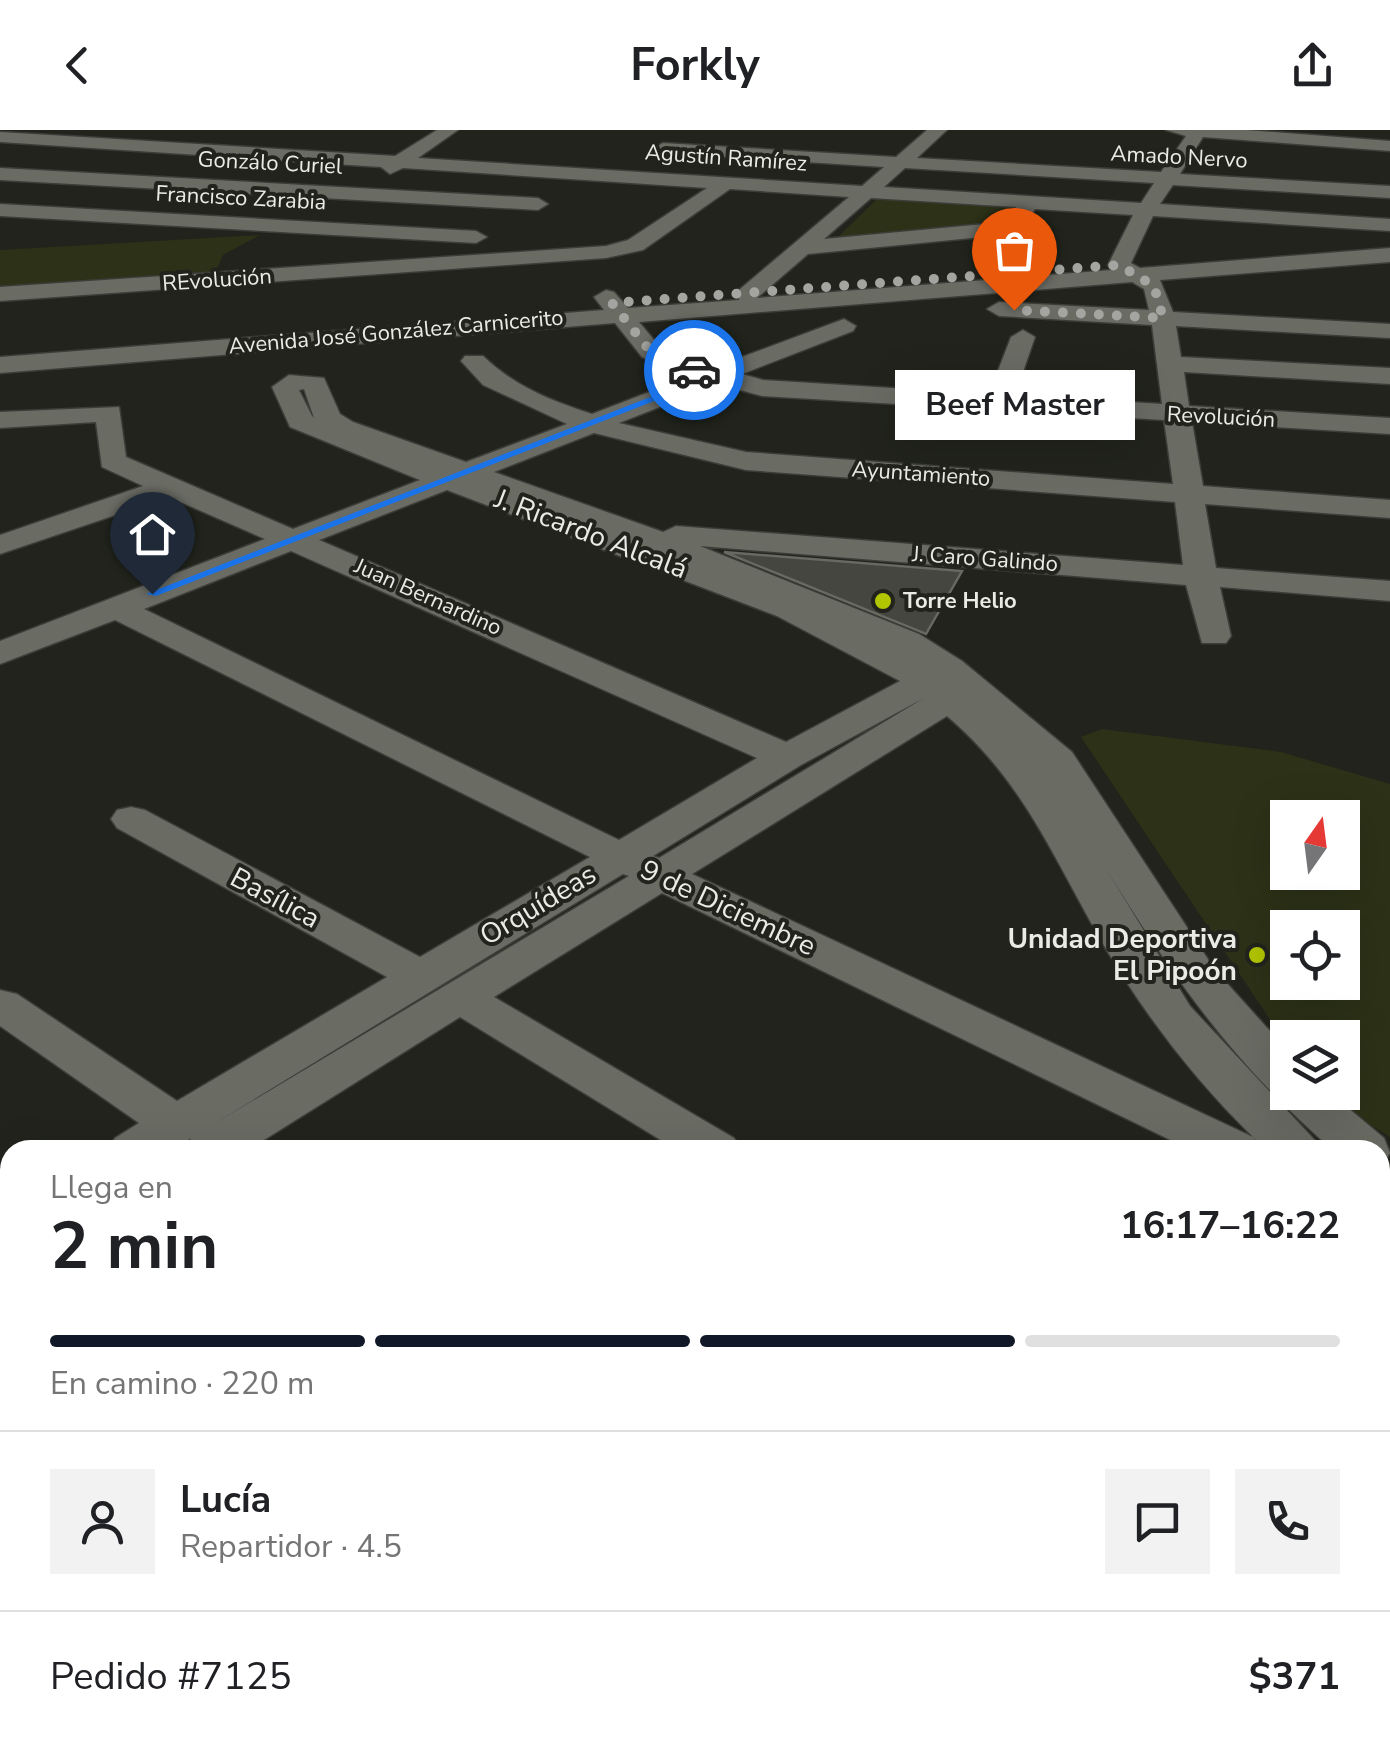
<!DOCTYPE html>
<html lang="es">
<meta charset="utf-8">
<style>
body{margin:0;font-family:"Nunito Sans",sans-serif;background:#f2f2f2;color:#202124;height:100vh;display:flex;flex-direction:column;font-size:38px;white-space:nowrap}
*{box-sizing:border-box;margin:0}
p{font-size:32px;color:#757577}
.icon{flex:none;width:55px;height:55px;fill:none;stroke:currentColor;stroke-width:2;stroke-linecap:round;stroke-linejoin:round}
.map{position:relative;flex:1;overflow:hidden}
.drawer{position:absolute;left:0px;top:1010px;width:1390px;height:622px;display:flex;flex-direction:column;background:#fff;border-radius:30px 30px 0 0;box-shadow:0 10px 40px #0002}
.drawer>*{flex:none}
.needle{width:65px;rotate:14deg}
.tools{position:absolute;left:1270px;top:670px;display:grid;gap:20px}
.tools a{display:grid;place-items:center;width:90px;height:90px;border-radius:0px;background:#fff;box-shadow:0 10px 40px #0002;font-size:50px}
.pin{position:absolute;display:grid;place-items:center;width:85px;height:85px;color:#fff;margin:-102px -42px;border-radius:50% 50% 50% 0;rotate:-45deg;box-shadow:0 0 10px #0007}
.pin .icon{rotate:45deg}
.courier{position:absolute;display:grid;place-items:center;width:100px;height:100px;margin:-50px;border:8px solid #1a73e8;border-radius:50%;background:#fff;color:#222;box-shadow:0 2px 12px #0007}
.bubble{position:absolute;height:70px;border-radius:0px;background:#fff;box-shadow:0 10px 40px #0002;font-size:32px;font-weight:700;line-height:70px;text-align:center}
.overview em{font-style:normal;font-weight:700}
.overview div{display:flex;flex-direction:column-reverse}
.overview{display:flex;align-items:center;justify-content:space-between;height:170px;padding:0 50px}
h1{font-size:65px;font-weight:700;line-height:75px}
.bar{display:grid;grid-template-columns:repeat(4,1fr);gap:15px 10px;align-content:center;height:120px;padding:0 50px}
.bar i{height:12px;border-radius:8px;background:#e0e0e0}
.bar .current{background:#111827}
.bar p{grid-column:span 4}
.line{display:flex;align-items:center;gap:25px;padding:0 50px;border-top:2px solid #e0e0e0}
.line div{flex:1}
.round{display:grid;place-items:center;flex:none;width:105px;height:105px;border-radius:0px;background:#f2f2f2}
header{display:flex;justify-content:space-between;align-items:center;height:130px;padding:0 50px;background:#fff;font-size:45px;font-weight:700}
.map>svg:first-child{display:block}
.green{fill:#2c3117;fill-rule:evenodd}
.building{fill:#45463f;stroke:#686961;stroke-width:2.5}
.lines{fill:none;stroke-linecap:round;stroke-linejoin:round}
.minor-casing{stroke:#3c3d38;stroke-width:3}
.minor{fill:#6a6b63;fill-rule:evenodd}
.route{fill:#1a73e8}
.done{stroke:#a4a5a0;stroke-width:10;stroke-dasharray:0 18}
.poi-dot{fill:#b1c500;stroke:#21231c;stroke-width:4}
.labels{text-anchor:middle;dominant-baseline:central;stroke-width:8;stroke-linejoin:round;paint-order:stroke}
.far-street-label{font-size:22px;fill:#eaebe7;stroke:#21231c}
.far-poi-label{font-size:22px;font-weight:bold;fill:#eaebe7;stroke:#21231c;text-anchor:start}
.street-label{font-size:28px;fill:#eaebe7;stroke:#21231c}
.poi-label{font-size:28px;font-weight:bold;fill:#eaebe7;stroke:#21231c;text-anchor:end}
</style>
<header><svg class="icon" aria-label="back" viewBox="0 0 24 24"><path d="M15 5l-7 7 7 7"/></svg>Forkly<svg class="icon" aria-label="share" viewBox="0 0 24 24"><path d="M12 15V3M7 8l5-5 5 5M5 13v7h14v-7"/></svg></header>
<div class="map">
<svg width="1390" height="1632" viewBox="0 0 1390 1632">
<rect width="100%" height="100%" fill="#21231c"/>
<path class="green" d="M879,67L1011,76L996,93L832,113Z
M260,105L223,125L214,146L0,160V120Z
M1102,599L1281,622L1390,654V1007L1320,964L1342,962V908H1288L1287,915L1081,607ZM1288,688H1342V742H1288ZM1288,798H1342V852H1288Z"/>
<path class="building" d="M724,422L962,441L926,504Z"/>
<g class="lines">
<defs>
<path id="minor" d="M437,0H458L418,28L862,56L884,37L663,23L654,18L663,13L896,27L927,0H947L917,28L1161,42L1186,6L1166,0H1246L1390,11V21L1203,7L1180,44L1390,56V68L1173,55L1160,74L1390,89V101L1153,86L1131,133L1140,138L1390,118V132L1160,150L1173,182L1390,194V208L1176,196L1181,227L1390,238V254L1184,242L1189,276L1390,288V304L1192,292L1203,356L1390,370V388L1205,374L1216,438L1390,451V471L1220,457L1231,506L1226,513H1202L1186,455L700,416L919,504L962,531L1072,622L1215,840L1288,921V962H1329L1384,1008L1390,1023L1384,1032L1380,1034V1020H1333C1232,933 1173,847 1103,734L1190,876L1324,1020H1266L1254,1008L1261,1020H1191L662,763L494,867L734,1008L742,1020H677L460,887L248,1020H184L191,1008L172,1020H107L115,1008L139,993L0,896V860L17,864L177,971L387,847L117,698L111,689L117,680L131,677L145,680L420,827L590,727L115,490L0,534V511L265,409L169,367L0,424V405L143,356L102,337L96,292L0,298V282L119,277L126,327L293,399L420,350L290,297L272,257L289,245L324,248L340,284L353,292L466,332L567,294L483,255L461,231L465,226H483C514,256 551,271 592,284L691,246L642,227L615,193L0,243V227L604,180L594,167L606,160L614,162L628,178L739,170V160L849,67L730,59L643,120L606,128L0,171V157L606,116L628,110L707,58L403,38L390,44L381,37L0,12V2L395,26ZM905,38L1154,53L1141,73L884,57ZM871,68L1016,77L1006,92L824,109ZM1035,79L1133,85L1108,135L1112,140L757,168L808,124L1013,104L1020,102ZM1132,152L1144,159L1149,180L999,172L987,179L999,186L1152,195L1162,274L1015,265L1035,207L1023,200L1011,207L989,264L763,250L742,244L853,201L856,196L844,189L715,237L660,217L639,192ZM718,254L762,266L1164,290L1173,354L746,322L619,293ZM304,259L314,288H315L312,286L299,260ZM594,303L746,340L1175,372L1183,435L676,396L663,402L494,342ZM447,360L777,486L900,551L786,612L319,410ZM291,421L757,628L619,710L144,479ZM924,568L659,728L653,726L801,635ZM947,586C1026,653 1055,732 1106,819C1147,888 1196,951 1253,1007L692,744ZM623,744L629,746L212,995Z
M0,38L538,68L548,74L538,80L0,50Z
M0,74L476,101L487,107L476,113L0,86Z
M1380,1071L1390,1074V1114L1380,1111Z
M10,1073V1114L0,1117V1076Z
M10,1125V1170L0,1173V1128Z
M0,1297L10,1300V1357L0,1354Z
M1380,1492L1390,1496V1565L1380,1562Z
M267,1622H344L348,1632H271Z
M895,1622H970L974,1632H899Z"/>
</defs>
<use href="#minor" class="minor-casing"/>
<use href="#minor" class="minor"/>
</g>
<path class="route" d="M691,238L718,246L156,466L146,464L704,246Z"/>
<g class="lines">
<path class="done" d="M694,240L651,222L612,173L1119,135L1154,156L1163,188L1014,180"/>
</g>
<g class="poi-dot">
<circle cx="883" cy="471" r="10"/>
<circle cx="1257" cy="825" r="10"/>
</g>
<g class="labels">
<g class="far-street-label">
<text transform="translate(1179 27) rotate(3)">Amado Nervo</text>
<text transform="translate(726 28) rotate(4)">Agustín Ramírez</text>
<text transform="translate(270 33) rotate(3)">Gonzálo Curiel</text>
<text transform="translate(241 68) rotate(3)">Francisco Zarabia</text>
<text transform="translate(217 150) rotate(-4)">REvolución</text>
<text transform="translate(396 202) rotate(-5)">Avenida José González Carnicerito</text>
<text transform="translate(1221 287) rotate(3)">Revolución</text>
<text transform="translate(921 344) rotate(4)">Ayuntamiento</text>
<text transform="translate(985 429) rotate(4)">J. Caro Galindo</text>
<text transform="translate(428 467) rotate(24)">Juan Bernardino</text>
</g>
<g class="far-poi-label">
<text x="903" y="471">Torre Helio</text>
</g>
<g class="street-label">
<text transform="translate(591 404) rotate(21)">J. Ricardo Alcalá</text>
<text transform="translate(275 768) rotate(28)">Basílica</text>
<text transform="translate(538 775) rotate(-31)">Orquídeas</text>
<text transform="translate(728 778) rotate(25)">9 de Diciembre</text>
</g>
<g class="poi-label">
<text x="1237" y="809">Unidad Deportiva<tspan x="1237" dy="32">El Pipoón</tspan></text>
</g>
</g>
</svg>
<div class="tools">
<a><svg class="needle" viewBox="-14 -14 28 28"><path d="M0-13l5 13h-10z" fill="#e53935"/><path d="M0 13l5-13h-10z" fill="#757577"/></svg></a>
<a><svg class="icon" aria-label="locate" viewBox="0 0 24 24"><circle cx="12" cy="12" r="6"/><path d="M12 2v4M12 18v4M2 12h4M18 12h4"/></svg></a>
<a><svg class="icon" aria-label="layers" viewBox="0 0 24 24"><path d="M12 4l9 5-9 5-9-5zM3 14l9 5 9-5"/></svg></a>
</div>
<div class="pin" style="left:1014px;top:180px;background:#ea580c"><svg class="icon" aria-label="bag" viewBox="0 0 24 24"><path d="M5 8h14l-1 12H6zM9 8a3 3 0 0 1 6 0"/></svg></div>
<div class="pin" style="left:152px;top:464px;background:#1f2937"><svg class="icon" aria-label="home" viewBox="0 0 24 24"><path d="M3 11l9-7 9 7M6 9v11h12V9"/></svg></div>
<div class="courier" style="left:694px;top:240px"><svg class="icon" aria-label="car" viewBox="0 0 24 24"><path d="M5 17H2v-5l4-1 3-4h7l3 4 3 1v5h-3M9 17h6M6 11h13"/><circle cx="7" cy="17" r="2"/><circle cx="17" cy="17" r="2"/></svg></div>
<div class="bubble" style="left:895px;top:240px;width:240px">Beef Master</div>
<section class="drawer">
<div class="overview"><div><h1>2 min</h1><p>Llega en</p></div><em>16:17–16:22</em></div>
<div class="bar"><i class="current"></i><i class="current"></i><i class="current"></i><i></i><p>En camino · 220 m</p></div>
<div class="line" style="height:180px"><a class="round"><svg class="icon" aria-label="person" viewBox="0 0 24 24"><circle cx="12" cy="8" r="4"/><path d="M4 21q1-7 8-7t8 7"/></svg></a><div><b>Lucía</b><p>Repartidor · 4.5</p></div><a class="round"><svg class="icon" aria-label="chat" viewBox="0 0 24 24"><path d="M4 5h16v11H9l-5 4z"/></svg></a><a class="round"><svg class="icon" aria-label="phone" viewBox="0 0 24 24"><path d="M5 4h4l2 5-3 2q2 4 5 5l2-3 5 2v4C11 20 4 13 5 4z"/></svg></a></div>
<div class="line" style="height:130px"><div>Pedido #7125</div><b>$371</b></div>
</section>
</div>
